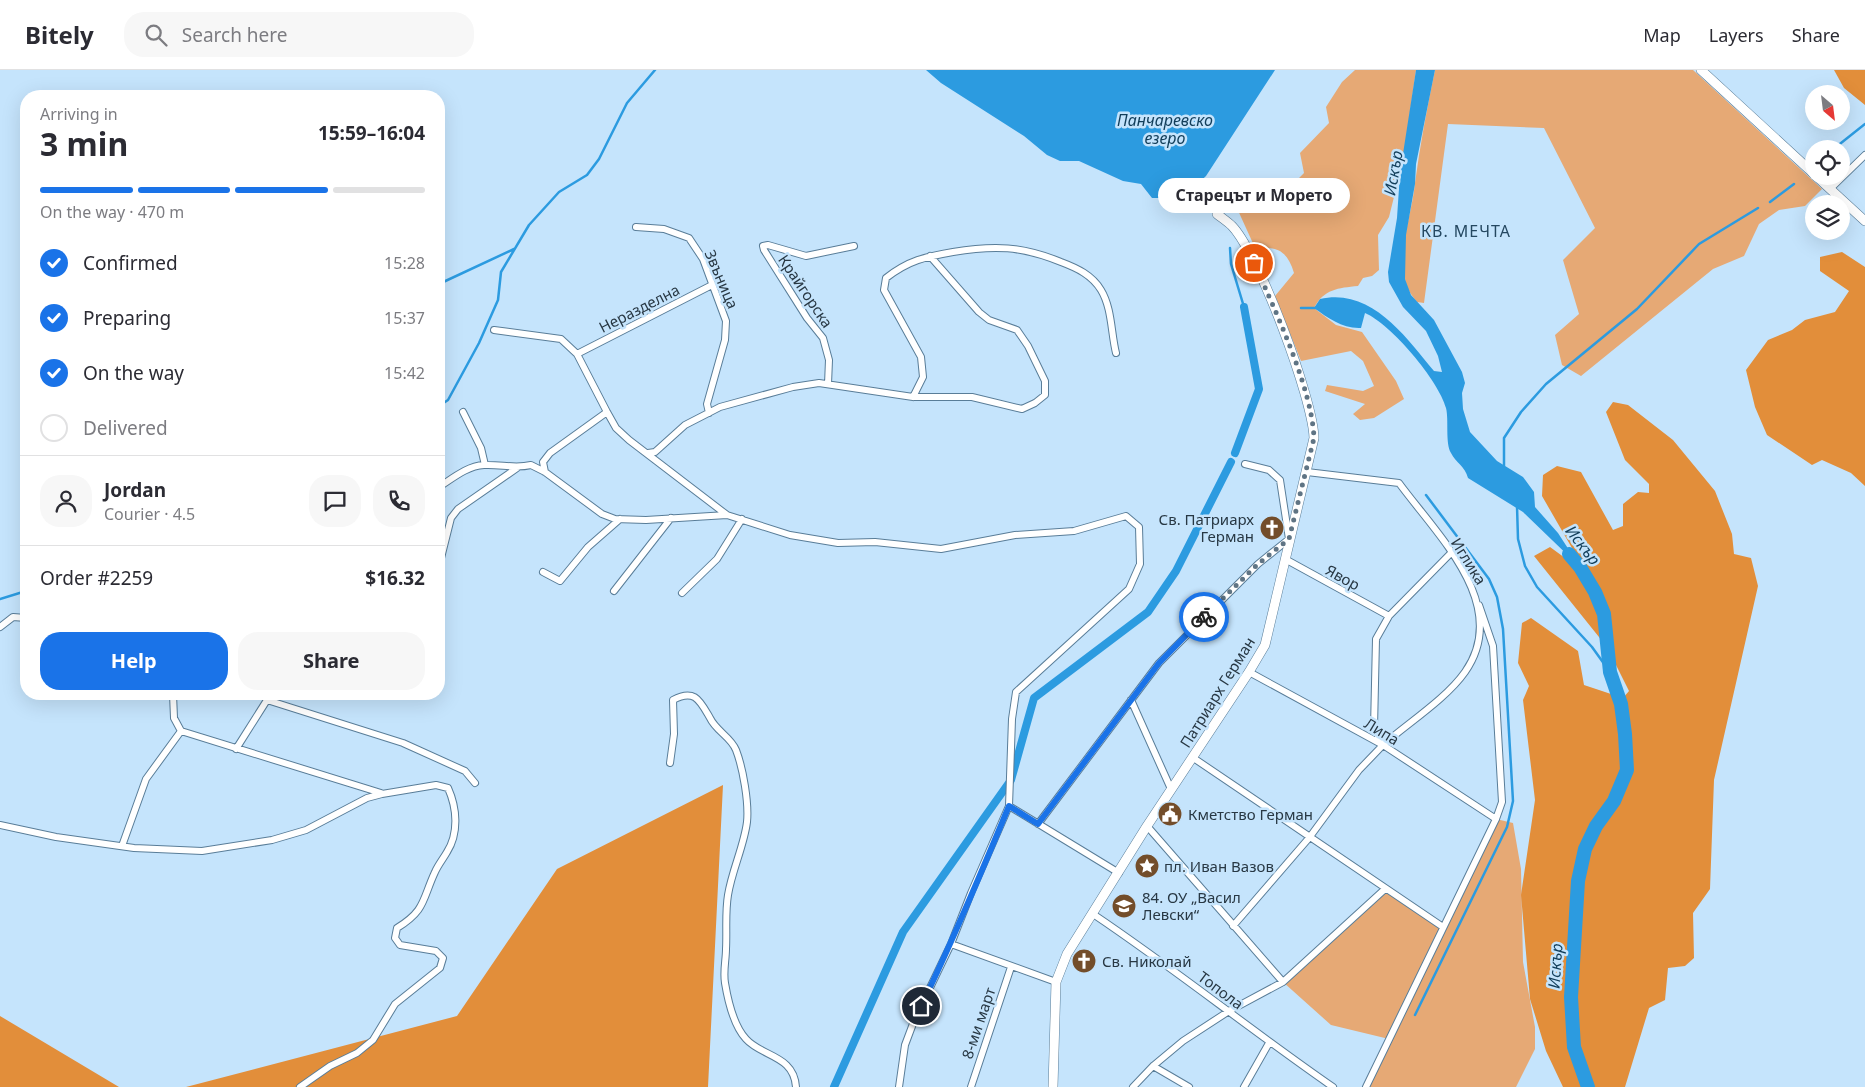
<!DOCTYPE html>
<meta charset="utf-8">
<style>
body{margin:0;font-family:"Noto Sans",sans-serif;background:#f7f7f7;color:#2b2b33;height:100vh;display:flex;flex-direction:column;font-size:19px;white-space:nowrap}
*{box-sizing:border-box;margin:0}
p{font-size:16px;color:#7c7c81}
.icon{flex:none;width:28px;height:28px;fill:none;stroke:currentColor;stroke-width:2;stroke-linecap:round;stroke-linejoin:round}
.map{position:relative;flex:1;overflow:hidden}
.drawer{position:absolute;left:20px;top:20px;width:425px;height:610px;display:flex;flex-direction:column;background:#fff;border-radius:20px;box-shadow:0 5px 20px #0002}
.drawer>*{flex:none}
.needle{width:32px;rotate:152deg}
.tools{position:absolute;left:1805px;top:15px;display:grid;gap:10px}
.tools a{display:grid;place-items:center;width:45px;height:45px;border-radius:50%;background:#fff;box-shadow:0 5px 20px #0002;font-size:25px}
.pin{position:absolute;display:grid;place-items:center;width:42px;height:42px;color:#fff;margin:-21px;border:2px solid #fff;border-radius:50%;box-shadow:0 1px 5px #0007}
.courier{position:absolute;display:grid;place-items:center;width:50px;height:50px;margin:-25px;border:4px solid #1a73e8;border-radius:50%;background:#fff;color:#222;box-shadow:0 1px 6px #0007}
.bubble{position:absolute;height:35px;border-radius:18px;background:#fff;box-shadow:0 5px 20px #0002;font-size:16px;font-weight:700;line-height:35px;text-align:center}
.headline em{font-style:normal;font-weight:700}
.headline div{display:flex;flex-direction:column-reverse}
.headline{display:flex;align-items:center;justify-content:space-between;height:85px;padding:0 20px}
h1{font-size:32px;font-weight:700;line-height:38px}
.bar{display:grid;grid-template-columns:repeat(4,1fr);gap:8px 5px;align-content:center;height:60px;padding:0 20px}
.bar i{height:6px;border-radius:4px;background:#e1e1e2}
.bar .active{background:#1a73e8}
.bar p{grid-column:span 4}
.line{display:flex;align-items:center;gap:12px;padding:0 20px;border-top:1px solid #e1e1e2}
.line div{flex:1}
.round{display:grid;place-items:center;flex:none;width:52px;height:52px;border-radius:20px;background:#f7f7f7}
ol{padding:0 20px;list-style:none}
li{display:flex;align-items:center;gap:15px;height:55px}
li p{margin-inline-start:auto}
li .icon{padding:5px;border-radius:50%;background:#1a73e8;color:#fff;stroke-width:4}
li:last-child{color:#7c7c81}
li i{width:28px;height:28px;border:2px solid #e1e1e2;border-radius:50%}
.cta{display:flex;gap:10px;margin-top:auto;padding:10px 20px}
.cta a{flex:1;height:58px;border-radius:20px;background:#1a73e8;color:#fff;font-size:20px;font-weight:700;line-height:58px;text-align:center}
.cta a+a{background:#f7f7f7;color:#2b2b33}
header{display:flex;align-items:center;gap:30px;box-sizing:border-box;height:70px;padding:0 25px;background:#fff;border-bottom:1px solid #e1e1e2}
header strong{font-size:24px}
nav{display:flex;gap:28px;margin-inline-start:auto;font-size:18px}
.search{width:350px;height:45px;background:#f7f7f7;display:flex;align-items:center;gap:12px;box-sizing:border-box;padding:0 18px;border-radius:20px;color:#7c7c81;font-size:19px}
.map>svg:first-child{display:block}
.green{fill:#e6a975}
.forest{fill:#e28e3a}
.water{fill:#2c9be0}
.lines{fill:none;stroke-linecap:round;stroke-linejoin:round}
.stream{stroke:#2c9be0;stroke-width:2.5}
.canal{stroke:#2c9be0;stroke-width:8}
.river{stroke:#2c9be0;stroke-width:14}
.street-casing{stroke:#597d98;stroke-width:8}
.secondary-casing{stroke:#597d98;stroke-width:10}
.street{stroke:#fff;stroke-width:6}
.secondary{stroke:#fff;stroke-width:9}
.done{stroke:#5f7484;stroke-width:5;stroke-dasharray:0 9}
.route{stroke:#1a73e8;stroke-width:6}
.labels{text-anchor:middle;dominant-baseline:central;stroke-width:5;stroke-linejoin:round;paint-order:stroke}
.street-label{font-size:15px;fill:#283844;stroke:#c5e4fc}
.poi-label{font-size:15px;fill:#283844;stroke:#c5e4fc;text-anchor:start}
.water-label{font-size:16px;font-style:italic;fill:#123e5a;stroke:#c5e4fc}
.neighbourhood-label{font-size:16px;letter-spacing:1px;fill:#244760;stroke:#c5e4fc}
</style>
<header>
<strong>Bitely</strong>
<div class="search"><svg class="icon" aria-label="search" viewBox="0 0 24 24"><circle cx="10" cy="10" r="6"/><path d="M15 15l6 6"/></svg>Search here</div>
<nav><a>Map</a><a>Layers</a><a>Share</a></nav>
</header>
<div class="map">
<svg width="1865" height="1017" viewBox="0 0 1865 1017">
<rect width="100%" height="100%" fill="#c5e4fc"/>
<path class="green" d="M1355,0H1416L1403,91L1389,147L1378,165L1379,200L1372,206L1363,208L1358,216C1338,218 1324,219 1314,238L1336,255L1362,262L1396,311L1404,329L1374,348L1360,350L1353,344L1365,334L1325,321L1327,315L1363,321L1374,316L1363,291L1351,281L1301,291L1275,226L1294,203C1288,183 1278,174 1256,180L1236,136L1260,128L1279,115L1295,112L1304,103L1300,83L1329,53L1326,37L1342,12Z
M1435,0H1693L1822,119L1805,136L1779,140L1759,154L1744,186L1713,199L1581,306L1562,295L1555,265L1579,244L1563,190L1595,158L1544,58L1448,54L1424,233L1417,232C1411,225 1406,217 1405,209C1398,177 1412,144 1415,113C1420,75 1427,38 1435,0Z
M1496,749L1513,753L1521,799L1523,892L1535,957V979L1516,1017H1366L1389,969L1331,955L1283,912L1385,819L1443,857Z"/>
<path class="forest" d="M1834,0H1865V35L1844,18Z
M1842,182L1865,197V416L1851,403L1822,390L1812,395L1767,365L1755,337L1746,300L1768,270L1792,260L1805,250L1835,242L1849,221L1820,201V187Z
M1613,332L1628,335L1673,370L1715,421L1732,464L1734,484L1751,488L1758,516L1714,710L1710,819L1693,843L1694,888L1685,896L1668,898L1665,930L1649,938L1625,1017H1563L1546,981L1530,929L1521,825L1535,730L1523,630L1529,616L1518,593L1522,553L1531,548L1578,581L1584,615L1623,628L1629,621L1607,577L1534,486L1550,477L1576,496L1580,492L1542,426L1543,405L1557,396L1581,402L1613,460L1623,456V434L1638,422L1649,423V414L1625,390L1606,342Z
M723,715L708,1017H186L457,946L557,799Z
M0,946L119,1017H0Z"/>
<path class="water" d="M926,0H1275L1206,106L1183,128H1152L1141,114L1123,111L1079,91H1060L1047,85L1024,66L941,13Z
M1416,0H1435L1416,94L1415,114L1406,165L1405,209L1411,225L1434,250L1462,302L1465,313L1462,323L1463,339L1470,362L1497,391L1523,407L1534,422L1535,437L1558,463L1580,497L1523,442L1468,408C1465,396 1456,393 1451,383C1445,373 1449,350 1446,338C1439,311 1391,254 1365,243L1361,258C1343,259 1328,248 1314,238L1320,229C1371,217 1406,267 1434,301L1442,302L1438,286L1426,261L1403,237L1389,212L1388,202L1397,148L1400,103Z"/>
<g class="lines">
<path class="stream" d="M1836,77L1865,54
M1770,132L1794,114
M1230,178L1231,194L1244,237
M439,214L514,179
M1301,238H1317
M439,336L448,330L479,273L498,230L501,202L529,155L559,122L587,105L599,89L627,33L655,0
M1504,396V368L1521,342L1546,314L1637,239L1699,174L1758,138
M1517,436L1518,469L1525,496L1537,517L1592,577L1610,602
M0,529L26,521
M1415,945L1507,757L1513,731L1503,559L1497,527L1489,509L1426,425"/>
<path class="canal" d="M1235,383L1259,319L1244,237
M834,1017L903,862L1011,710L1034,628L1148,542L1176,501L1231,392"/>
<path class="river" d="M1569,484L1580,497L1595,522L1604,544L1610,602L1621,634L1625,664L1627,700L1614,731L1596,756L1585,779L1578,811L1571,927L1574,977L1588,1017"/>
<defs>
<path id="street" d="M1830,119L1865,85
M636,157L664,159L689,168L703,189L726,251L725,270L707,334L709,343
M494,260L561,269L577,284L607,342L616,358L629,370L727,445
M577,284L712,215
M828,314L829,290L823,268L807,248L764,180L763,176L768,175L806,186L854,176
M913,327L923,307L921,287L884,220L886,208C909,190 925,187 953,182C994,175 1022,176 1061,192C1077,198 1092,205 1101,220C1112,238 1111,263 1116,283
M463,342L481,378L485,395
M648,383L655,382L685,355L720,337L793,317L819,313L913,327H972L1022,339L1035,333L1045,325V311L1028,276L1017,260L989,250L979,242L930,186
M545,402L543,392L550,383L607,342
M1307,402L1399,413C1437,465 1512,535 1465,602C1446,629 1408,653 1383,675
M439,417C453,408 467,396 484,395C501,394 514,399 531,395L545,402L602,444L615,449L646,450L727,445L790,465L838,473L875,472L941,479L1015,465L1074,461L1126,446L1139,457L1140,494L1129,519L1016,622L1012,649L1009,736L971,823L951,874L914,951L905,975L899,1017
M1285,489L1389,546
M439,496L451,448L458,439L517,398
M543,502L560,511L588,477L620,449
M614,521L671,448
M682,523L717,489L742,449
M0,557L13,547L26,548
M1249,602L1383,675L1496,749
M173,624L174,648L181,661L381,723
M1131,630L1171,719
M236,679L267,630L403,673L465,701L475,713
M1192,687L1443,857
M670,693L674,664L673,630C695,618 700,631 710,648C716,661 731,667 736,680C743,698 749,733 747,752C744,776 732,800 728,825C725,843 727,861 726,879C726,890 723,901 725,913C728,931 733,955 746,969C762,987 794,985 796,1017
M1009,736L1119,803
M1038,754L1159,593L1258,494L1289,469L1280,410L1269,400L1245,394
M0,755L56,767L134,778L202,781L272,770L306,760L367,728L382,724L436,715L448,718C457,738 459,763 447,782C443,789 438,795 435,802C422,830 426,840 397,858L395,868L400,875L436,881L443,888L440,898L395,934L373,970L357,983L330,996L300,1017
M1147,756L1283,912
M122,776L146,709L181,661
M1093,844C1175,899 1252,961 1333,1017
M1233,856L1309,768L1359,700L1383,675L1374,658L1376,569L1389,546L1451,483
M951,874L1056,912
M1153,996L1189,1017
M971,1017L1011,897
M1133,1017L1153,996L1183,971L1229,941L1283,912L1385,819
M1244,1017L1269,973
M1366,1017L1496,749L1502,732L1493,576L1479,535"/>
<path id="secondary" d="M1701,0L1814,104
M1816,106L1865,151
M1053,1017L1056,912L1067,884L1147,756L1249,602L1265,575L1314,368C1313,329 1259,184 1232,156C1228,152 1222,148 1217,144"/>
</defs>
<use href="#street" class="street-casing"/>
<use href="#secondary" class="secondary-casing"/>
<use href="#street" class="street"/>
<use href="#secondary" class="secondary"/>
</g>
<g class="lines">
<path class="done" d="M1204,547L1258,494L1289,469L1314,368C1312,318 1275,240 1254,193"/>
<path class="route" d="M921,936C953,871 981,803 1009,736L1038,754L1159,593L1204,547"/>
</g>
<defs>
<symbol id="church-disc" viewBox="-11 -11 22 22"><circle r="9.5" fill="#734d2a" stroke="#c5e4fc"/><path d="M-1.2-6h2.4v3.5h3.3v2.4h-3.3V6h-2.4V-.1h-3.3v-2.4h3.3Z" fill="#fff"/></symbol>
<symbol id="civic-disc" viewBox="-11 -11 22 22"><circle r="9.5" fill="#734d2a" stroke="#c5e4fc"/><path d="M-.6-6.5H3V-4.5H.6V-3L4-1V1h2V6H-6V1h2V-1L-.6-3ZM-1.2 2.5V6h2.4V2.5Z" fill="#fff"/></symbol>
<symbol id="sight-disc" viewBox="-11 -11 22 22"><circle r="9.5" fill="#734d2a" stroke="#c5e4fc"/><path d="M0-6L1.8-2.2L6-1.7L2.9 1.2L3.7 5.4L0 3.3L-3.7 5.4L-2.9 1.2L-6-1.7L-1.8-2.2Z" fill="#fff"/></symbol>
<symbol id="school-disc" viewBox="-11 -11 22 22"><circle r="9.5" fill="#734d2a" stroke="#c5e4fc"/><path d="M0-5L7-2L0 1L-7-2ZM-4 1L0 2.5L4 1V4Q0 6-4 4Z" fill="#fff"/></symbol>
</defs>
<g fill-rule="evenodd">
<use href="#church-disc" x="1258" y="444" width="28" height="28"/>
<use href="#civic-disc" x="1156" y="730" width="28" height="28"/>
<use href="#sight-disc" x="1133" y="782" width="28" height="28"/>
<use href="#school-disc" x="1110" y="822" width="28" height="28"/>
<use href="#church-disc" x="1070" y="877" width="28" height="28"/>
</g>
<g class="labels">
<g class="street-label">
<text transform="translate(722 209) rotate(67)">Звъница</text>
<text transform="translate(806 221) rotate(56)">Крайгорска</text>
<text transform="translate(639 238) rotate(-27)">Неразделна</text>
<text transform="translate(1469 491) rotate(58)">Иглика</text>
<text transform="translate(1343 507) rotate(29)">Явор</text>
<text transform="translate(1217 622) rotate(-58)">Патриарх Герман</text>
<text transform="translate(1382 661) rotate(31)">Липа</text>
<text transform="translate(1221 920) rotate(37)">Топола</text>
<text transform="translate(978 953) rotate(-71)">8-ми март</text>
</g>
<g class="poi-label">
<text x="1254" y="449" text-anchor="end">Св. Патриарх<tspan x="1254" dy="17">Герман</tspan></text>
<text x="1188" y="744">Кметство Герман</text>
<text x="1164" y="796">пл. Иван Вазов</text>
<text x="1142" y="827">84. ОУ „Васил<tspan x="1142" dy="17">Левски“</tspan></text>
<text x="1102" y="891">Св. Николай</text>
</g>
<g class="water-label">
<text x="1165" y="50">Панчаревско<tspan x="1165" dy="18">езеро</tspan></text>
<text transform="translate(1393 103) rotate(-80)">Искър</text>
<text transform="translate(1583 475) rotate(52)">Искър</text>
<text transform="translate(1555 896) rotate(-86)">Искър</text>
</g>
<g class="neighbourhood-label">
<text x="1466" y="161">КВ. МЕЧТА</text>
</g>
</g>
</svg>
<div class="tools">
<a><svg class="needle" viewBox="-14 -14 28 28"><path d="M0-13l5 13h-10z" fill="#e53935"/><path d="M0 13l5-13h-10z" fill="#7c7c81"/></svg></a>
<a><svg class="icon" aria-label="locate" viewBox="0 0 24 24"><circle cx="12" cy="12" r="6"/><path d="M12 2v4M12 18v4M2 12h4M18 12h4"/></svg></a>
<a><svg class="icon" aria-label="layers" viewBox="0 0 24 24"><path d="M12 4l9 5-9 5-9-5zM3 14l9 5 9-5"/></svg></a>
</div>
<div class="pin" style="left:1254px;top:193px;background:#ea580c"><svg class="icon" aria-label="bag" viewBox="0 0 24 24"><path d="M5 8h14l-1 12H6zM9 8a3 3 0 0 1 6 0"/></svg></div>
<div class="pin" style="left:921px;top:936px;background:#1f2937"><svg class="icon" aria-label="home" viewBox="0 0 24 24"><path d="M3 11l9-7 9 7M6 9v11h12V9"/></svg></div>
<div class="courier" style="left:1204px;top:547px"><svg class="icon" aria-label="bike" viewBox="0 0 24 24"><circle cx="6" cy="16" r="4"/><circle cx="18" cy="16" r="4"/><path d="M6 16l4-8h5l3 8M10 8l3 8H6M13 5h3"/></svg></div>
<div class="bubble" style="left:1158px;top:108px;width:192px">Старецът и Морето</div>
<section class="drawer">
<div class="headline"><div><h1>3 min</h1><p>Arriving in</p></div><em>15:59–16:04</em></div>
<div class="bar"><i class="active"></i><i class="active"></i><i class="active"></i><i></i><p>On the way · 470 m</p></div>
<ol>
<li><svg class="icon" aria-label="check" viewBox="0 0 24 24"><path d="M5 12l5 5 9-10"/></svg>Confirmed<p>15:28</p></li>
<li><svg class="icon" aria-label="check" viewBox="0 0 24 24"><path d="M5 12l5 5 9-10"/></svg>Preparing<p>15:37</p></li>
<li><svg class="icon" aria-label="check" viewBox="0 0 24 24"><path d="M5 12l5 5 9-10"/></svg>On the way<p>15:42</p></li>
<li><i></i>Delivered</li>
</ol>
<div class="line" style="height:90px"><a class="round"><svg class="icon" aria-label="person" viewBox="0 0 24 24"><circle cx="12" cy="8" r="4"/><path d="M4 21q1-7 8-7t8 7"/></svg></a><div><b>Jordan</b><p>Courier · 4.5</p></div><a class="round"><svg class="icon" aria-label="chat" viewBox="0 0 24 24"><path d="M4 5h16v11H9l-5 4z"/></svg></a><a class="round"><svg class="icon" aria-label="phone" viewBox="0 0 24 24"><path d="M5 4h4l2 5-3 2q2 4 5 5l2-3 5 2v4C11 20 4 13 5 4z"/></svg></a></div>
<div class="line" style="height:65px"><div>Order #2259</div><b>$16.32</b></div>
<div class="cta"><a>Help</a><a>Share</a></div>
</section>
</div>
